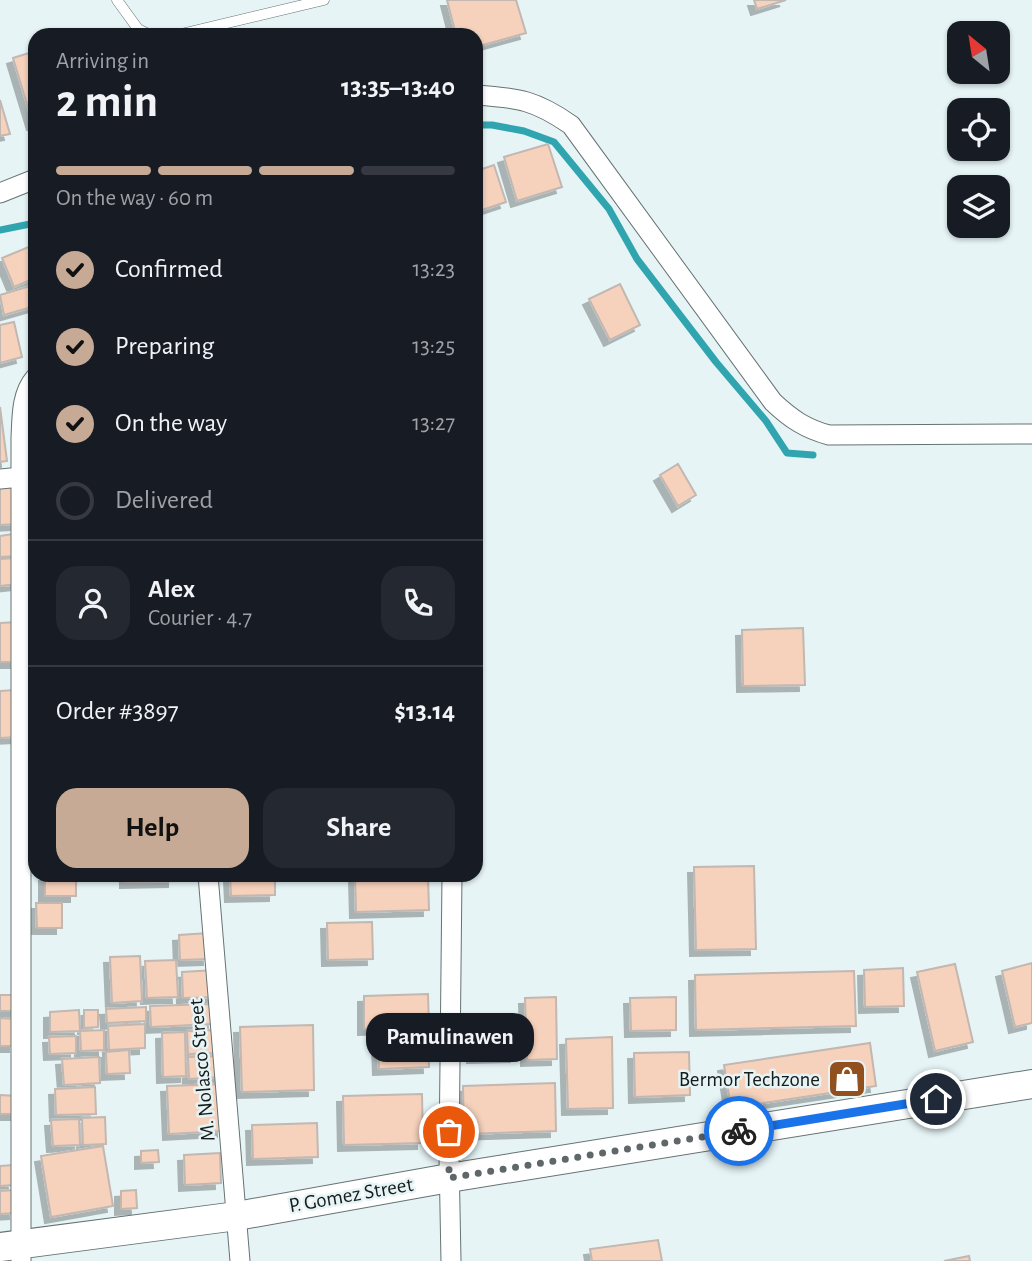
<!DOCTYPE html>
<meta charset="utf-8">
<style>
body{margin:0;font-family:"Alegreya Sans",sans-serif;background:#242831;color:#f1f3f6;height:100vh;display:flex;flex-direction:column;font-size:26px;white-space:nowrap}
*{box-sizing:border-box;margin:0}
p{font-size:23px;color:#9ea1a6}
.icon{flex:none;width:38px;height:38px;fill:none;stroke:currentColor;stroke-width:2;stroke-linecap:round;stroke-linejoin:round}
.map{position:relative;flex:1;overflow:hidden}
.side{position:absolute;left:28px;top:28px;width:455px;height:854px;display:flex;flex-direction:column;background:#171b24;border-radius:21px;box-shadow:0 2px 5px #0004}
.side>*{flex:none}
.needle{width:46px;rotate:330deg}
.buttons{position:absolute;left:947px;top:21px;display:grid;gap:14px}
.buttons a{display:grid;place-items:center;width:63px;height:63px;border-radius:14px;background:#171b24;box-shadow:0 2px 5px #0004;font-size:35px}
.pin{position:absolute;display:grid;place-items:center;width:60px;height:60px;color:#fff;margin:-30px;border:4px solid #fff;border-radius:50%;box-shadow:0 2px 7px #0007}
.courier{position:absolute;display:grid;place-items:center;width:70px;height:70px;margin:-35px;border:5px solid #1a73e8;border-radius:50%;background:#fff;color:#222;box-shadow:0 2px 9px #0007}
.bubble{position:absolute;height:49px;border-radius:21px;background:#171b24;box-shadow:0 2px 5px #0004;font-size:23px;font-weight:700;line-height:49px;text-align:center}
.head em{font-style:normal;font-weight:700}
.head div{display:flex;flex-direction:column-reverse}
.head{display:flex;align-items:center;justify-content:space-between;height:119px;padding:0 28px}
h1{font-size:46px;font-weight:700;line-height:52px}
.bar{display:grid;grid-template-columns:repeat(4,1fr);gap:10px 7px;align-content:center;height:84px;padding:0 28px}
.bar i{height:9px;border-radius:5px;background:#363941}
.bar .selected{background:#c6aa95}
.bar p{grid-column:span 4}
.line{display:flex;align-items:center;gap:18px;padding:0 28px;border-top:2px solid #363941}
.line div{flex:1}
.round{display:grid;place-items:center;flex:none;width:74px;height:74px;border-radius:21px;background:#242831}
ol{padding:0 28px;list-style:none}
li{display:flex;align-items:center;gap:21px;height:77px}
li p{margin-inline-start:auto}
li .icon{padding:7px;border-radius:50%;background:#c6aa95;color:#111;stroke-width:4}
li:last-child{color:#9ea1a6}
li i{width:38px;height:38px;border:4px solid #363941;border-radius:50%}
.action{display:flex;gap:14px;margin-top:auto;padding:14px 28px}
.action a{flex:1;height:80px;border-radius:21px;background:#c6aa95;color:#111;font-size:28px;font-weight:700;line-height:80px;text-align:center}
.action a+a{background:#242831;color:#f1f3f6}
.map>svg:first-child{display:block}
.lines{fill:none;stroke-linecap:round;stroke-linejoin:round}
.stream{stroke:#30a5b0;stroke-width:7}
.building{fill:#f6d2bc;stroke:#c2b7b1;stroke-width:2;filter:url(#shadow)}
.lane-casing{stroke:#667273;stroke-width:11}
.street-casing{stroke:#667273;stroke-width:21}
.secondary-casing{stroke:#667273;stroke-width:30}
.lane{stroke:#fff;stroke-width:10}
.street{stroke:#fff;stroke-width:19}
.secondary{stroke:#fff;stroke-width:28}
.done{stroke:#5f6768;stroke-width:7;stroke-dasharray:0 12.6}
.route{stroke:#1a73e8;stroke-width:9}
.labels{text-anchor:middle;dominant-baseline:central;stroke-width:5;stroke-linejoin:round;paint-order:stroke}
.street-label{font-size:21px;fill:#161b1b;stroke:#e6f4f6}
.poi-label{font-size:21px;fill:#161b1b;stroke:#e6f4f6;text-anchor:end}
</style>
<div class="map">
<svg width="1032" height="1261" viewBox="0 0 1032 1261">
<defs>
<filter id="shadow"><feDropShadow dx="-6" dy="6" stdDeviation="0" flood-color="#0004"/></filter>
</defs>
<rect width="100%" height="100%" fill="#e6f4f6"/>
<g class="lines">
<path class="stream" d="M476,125H492L524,131L554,142L609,209L637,259L716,362L766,421L787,453L813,455
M0,230L35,223"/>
</g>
<path class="building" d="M447,0H516L526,33L476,47V35H456Z
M754,0H786L757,9Z
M35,51V124H33L13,58Z
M0,100L10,134L0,136Z
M548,144L562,187L517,201L504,157Z
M494,165L506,202L476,212V171Z
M31,246L35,255V278L14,287L2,258Z
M620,284L640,325L610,340L589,299Z
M30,286L35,306L4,315L0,295Z
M14,322L22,357L0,363V325Z
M0,407L7,461L0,462Z
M678,464L696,495L678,506L660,475Z
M14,484L17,524L0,525V485Z
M13,534L15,556L0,557V536Z
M15,558L18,584L0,586V559Z
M17,622L18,662H0V623Z
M803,628L805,685L743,686L742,630Z
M15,690L19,737L0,738V691Z
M754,866L756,949L696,950L694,867Z
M45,875H76V896H45Z
M126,875H174V881L126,882Z
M230,875H275V895L231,896Z
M355,875H428L429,910L356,912Z
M36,903H62V928H37Z
M372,922L373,959L328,960L327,923Z
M208,933L209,959L180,960L179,935Z
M140,956L142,1001L112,1003L110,957Z
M176,960L178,997L147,998L145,961Z
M1032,963V1023L1015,1027L1002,971Z
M955,964L973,1042L935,1051L917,972Z
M903,968L904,1006L865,1007L864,970Z
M215,970L216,997L183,998L182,972Z
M854,971L856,1026L696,1030L695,975Z
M428,994L429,1027L364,1029V996Z
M0,995H17L16,1011H0Z
M556,997L557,1059L527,1060L525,998Z
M676,997V1030L631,1031L630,998Z
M213,1004L214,1024L151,1027L150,1006Z
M146,1007V1021L107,1023L106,1009Z
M79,1010L80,1031L50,1032V1012Z
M84,1010H98V1027L84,1028Z
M515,1017L516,1056L473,1057L472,1018Z
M0,1018L16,1019L15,1046H0Z
M145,1024V1048L109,1050L108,1026Z
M313,1025L314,1090L242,1092L240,1027Z
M104,1030V1050L81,1051L80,1031Z
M220,1030L221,1053L188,1054L187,1031Z
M185,1032L186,1076L163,1077L162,1033Z
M76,1036V1053L50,1054L49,1037Z
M612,1037L613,1108L568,1109L566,1039Z
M428,1041L429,1067L379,1069L378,1042Z
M870,1043L876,1086L731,1108L724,1065Z
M129,1050L130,1073L107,1074L106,1052Z
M689,1052L690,1095L635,1097L634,1053Z
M220,1056L221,1077L189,1079L188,1057Z
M99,1057L100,1083L64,1085L62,1059Z
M555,1083L556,1131L464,1134L463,1086Z
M222,1084L223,1131L169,1134L167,1086Z
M95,1087L96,1114L56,1115L55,1089Z
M422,1094L423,1143L344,1145L343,1096Z
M0,1095L17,1096L16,1114H0Z
M105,1117L106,1144L83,1145L82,1118Z
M79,1119L80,1145L53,1146L51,1120Z
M317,1123L318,1157L253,1159L252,1125Z
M103,1146L113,1206L51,1217L41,1156Z
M158,1150L159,1162L141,1163V1151Z
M220,1153L221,1183L185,1185L184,1155Z
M13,1165L14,1185L0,1186V1166Z
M14,1190L15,1213L0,1214V1191Z
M136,1190L137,1208L121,1209V1191Z
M658,1240L662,1261H592L590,1249Z
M969,1256L970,1261H944Z"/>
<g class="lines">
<defs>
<path id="lane" d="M117,0L138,29L150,35
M177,35L324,0"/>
<path id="street" d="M476,95C519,98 535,100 571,125L773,402C791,419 806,429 829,435L1032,434
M0,193L35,179
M0,479L21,477
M208,875L240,1261
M21,1261V438C22,418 21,394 35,378
M451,1261L449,1157L452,875"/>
<path id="secondary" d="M0,1247L237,1216L449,1178L1032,1084"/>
</defs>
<use href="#lane" class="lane-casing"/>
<use href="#street" class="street-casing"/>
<use href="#secondary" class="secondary-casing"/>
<use href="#lane" class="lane"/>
<use href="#street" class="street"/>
<use href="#secondary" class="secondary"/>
</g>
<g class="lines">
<path class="done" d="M449,1132V1178L739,1131"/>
<path class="route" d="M739,1131L936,1099"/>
</g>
<defs>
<symbol id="shop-square" viewBox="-11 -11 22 22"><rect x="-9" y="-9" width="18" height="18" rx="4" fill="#92501f" stroke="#e6f4f6"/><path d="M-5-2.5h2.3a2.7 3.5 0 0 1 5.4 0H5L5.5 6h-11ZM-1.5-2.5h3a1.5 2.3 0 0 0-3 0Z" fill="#fff"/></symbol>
</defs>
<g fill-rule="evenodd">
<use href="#shop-square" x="825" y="1057" width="44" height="44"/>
</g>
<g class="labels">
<g class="street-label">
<text transform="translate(202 1070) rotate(-95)">M. Nolasco Street</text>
<text transform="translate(351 1195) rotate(-10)">P. Gomez Street</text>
</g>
<g class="poi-label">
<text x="820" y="1079">Bermor Techzone</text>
</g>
</g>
</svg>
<div class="buttons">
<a><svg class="needle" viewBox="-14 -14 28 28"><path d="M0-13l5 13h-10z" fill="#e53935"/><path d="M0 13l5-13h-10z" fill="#9ea1a6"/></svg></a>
<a><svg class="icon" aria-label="locate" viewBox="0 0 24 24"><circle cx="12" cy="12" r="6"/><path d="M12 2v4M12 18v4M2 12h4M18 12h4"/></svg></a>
<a><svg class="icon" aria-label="layers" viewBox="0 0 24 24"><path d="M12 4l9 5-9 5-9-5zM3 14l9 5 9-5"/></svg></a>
</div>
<div class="pin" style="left:449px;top:1132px;background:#ea580c"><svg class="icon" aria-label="bag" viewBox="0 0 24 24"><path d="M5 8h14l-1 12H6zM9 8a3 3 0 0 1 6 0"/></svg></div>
<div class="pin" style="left:936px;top:1099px;background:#1f2937"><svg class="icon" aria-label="home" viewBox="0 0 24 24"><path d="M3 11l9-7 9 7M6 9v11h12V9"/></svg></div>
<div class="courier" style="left:739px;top:1131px"><svg class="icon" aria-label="bike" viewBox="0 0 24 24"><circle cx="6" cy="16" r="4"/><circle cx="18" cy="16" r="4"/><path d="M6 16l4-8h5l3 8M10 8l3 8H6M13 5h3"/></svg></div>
<div class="bubble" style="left:366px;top:1013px;width:168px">Pamulinawen</div>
<section class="side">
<div class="head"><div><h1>2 min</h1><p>Arriving in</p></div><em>13:35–13:40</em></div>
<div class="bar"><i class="selected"></i><i class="selected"></i><i class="selected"></i><i></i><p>On the way · 60 m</p></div>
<ol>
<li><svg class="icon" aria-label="check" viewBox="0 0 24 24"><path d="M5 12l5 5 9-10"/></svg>Confirmed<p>13:23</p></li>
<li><svg class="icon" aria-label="check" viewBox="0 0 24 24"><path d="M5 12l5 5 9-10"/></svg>Preparing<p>13:25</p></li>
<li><svg class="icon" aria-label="check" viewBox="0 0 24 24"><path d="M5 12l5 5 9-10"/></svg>On the way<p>13:27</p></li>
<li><i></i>Delivered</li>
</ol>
<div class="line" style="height:126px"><a class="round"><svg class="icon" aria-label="person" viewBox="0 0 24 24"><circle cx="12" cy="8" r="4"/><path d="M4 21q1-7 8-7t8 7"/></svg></a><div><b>Alex</b><p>Courier · 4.7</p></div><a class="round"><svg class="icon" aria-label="phone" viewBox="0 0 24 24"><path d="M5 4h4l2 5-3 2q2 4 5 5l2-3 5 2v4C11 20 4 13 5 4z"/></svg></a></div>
<div class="line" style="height:91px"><div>Order #3897</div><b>$13.14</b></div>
<div class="action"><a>Help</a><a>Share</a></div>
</section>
</div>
